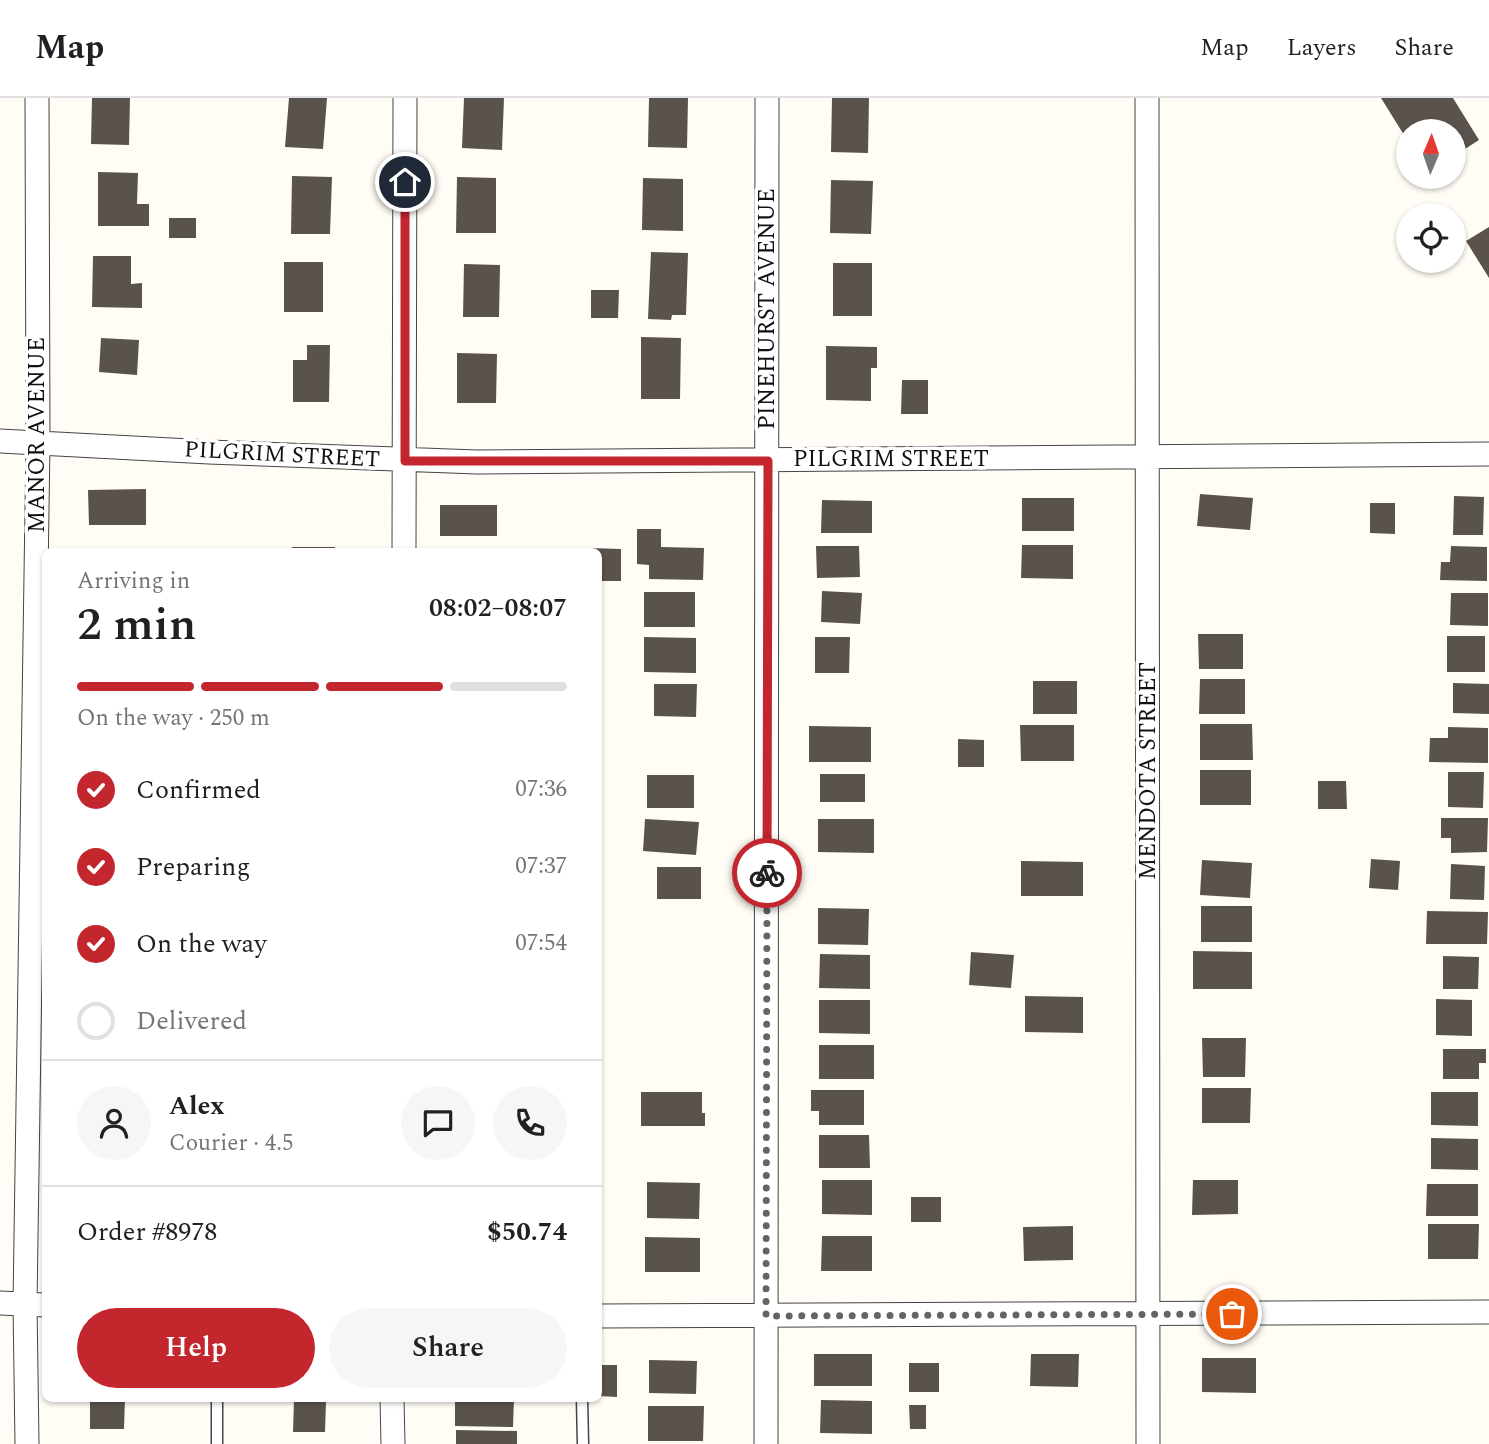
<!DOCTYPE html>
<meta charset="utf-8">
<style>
body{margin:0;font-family:Spectral,serif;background:#f6f6f6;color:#202124;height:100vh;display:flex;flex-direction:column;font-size:26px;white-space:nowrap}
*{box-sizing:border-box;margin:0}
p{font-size:23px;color:#757577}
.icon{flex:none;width:38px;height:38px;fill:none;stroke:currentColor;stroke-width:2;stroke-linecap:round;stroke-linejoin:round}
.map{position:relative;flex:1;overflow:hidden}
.details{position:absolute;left:42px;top:450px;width:560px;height:854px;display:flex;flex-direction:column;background:#fff;border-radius:10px;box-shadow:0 2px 5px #0004}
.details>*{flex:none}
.needle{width:46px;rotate:2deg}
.buttons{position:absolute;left:1396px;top:21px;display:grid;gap:14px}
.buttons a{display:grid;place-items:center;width:70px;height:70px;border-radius:50%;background:#fff;box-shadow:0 2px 5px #0004;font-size:35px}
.pin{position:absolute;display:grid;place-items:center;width:60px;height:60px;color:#fff;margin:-30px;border:4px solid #fff;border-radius:50%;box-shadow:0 2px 7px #0007}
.courier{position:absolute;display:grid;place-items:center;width:70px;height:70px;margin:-35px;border:5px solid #c4262e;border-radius:50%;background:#fff;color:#222;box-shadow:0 2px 9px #0007}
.headline em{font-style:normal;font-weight:600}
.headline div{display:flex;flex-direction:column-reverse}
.headline{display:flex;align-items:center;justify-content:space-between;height:119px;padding:0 35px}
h1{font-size:46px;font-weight:600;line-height:52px}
.bar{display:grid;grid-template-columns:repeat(4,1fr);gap:10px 7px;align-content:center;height:84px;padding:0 35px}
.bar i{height:9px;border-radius:5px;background:#e0e0e0}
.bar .on{background:#c4262e}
.bar p{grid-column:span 4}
.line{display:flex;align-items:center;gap:18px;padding:0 35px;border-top:2px solid #e0e0e0}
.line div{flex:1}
.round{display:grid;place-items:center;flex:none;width:74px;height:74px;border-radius:37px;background:#f6f6f6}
ol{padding:0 35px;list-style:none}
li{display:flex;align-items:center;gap:21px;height:77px}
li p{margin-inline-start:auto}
li .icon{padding:7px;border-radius:50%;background:#c4262e;color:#fff;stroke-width:4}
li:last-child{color:#757577}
li i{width:38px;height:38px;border:4px solid #e0e0e0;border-radius:50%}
.cta{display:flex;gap:14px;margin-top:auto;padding:14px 35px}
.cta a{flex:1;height:80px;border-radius:42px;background:#c4262e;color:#fff;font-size:28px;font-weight:600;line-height:80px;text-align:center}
.cta a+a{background:#f6f6f6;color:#202124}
header{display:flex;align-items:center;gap:42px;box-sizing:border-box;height:98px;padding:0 35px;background:#fff;border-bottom:2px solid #e0e0e0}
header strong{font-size:33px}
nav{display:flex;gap:38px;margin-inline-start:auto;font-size:24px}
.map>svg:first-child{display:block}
.building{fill:#5a524d}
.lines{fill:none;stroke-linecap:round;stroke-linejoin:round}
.lane-casing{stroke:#444;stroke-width:13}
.street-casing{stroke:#444;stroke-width:25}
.lane{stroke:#fff;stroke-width:10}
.street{stroke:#fff;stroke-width:23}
.done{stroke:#646461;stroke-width:7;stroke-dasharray:0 12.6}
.route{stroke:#c4262e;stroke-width:9}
.labels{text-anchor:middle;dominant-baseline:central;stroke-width:7;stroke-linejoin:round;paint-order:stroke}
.street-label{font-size:23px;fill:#111;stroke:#fff}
</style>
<header>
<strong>Map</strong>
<nav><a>Map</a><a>Layers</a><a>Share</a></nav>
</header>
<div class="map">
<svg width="1489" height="1346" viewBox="0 0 1489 1346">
<rect width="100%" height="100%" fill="#fffdf5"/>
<path class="building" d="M92,0H130L129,47L91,46Z
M289,0H327L323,51L285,49Z
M464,0H504L502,52L462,50Z
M649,0H688L687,50L648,49Z
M832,0H869L868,55L831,54Z
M1381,0H1453L1479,42L1454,58V33H1409V45Z
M98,74L138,75L137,106H149V128H98Z
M292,78L332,79L330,136H291Z
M457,79L496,80V135H456Z
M643,80L683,81V133L642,132Z
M831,82L873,83L871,136L830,135Z
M169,120H196V140H169Z
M1489,129V180L1466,143Z
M651,154L688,155L686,217H672L671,222L648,221Z
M93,158H131V186L142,185V210L92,209Z
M284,164H323V214H284Z
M833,165H872V218H833Z
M464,166L500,167L499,219H463Z
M591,192H619L618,220H591Z
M641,239L681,240L680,301H641Z
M101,240L139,242L137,277L99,274Z
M307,247H330L329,304H293V262H307Z
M826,248L877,249V270H871V303L826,302Z
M457,255L497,256L496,305H457Z
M902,282H928V316H901Z
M146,391V427H89L88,392Z
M1200,396L1253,400L1250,432L1197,428Z
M1454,398L1484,399L1483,437H1453Z
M1022,400H1074V433H1022Z
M822,402L872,403V435H821Z
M1370,405H1395V436L1370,435Z
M440,407H497V438H440Z
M637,431H661V449L704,450L703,482L649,481V467L637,466Z
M1022,447H1073V481L1021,480Z
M816,448H859L860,479L817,480Z
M1451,448L1487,449V483L1440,482L1441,464H1450Z
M292,449H335V453H292Z
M589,450L621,451V483H598V453H589Z
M822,493L862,495L860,526L821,524Z
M644,494H695V529H644Z
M1451,495H1488V528L1450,527Z
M1198,536H1243V571H1199Z
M1447,538H1485V574H1447Z
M644,539L696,540V575L644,574Z
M815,539H850L849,575H815Z
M1200,581H1245V616H1199Z
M1033,583H1077V616H1033Z
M1453,585L1489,586V616L1453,615Z
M654,586H697L696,619L654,618Z
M1200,626H1252L1253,662H1200Z
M1020,627H1074V663H1021Z
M809,628L871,629V664H809Z
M1448,629L1488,630V665L1429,664L1430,640H1448Z
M958,641L984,642V669H958Z
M1200,672H1251V707H1200Z
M1448,674H1484L1483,710L1448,709Z
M820,676H865V704H820Z
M647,677H694V710H647Z
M1318,683H1346L1347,711H1318Z
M1441,720H1488L1487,754L1451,755V740H1441Z
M645,721L699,724L696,757L643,753Z
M818,721H874V755L818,754Z
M1371,761L1400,763L1398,792L1369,790Z
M1202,762L1252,765L1250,800L1200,797Z
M1021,763L1083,764V798H1021Z
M1451,766L1485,768L1484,802L1450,801Z
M657,769H701V801H657Z
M1201,808H1252V844H1201Z
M818,810L869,811L868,847L818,846Z
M1427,813L1488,814L1487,846H1426Z
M1193,853L1252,854V891H1193Z
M971,854L1014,857L1011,890L969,887Z
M820,856L870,857V891L819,890Z
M1443,858L1479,859L1478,891H1443Z
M1025,898L1083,899V935L1025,934Z
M1436,901L1472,902V938L1436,937Z
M819,902H870V936L819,935Z
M1202,940H1246L1245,979H1203Z
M819,947H874V981H819Z
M1443,951H1486V965H1479V981H1443Z
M1202,990H1251L1250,1025H1202Z
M811,992H864V1027H819V1013H811Z
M641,994H702V1015H705V1028H641Z
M1431,994H1478V1028L1431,1027Z
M819,1037H869L870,1070H819Z
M1431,1040L1478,1041V1072L1431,1071Z
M822,1082H872V1117L822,1116Z
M1193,1082H1238V1116L1192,1117Z
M647,1084L700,1085L699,1121L647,1120Z
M1427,1086H1478V1118H1426Z
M911,1099H941V1124H911Z
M1428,1126H1479L1478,1161H1428Z
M1073,1128V1162L1024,1163L1023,1129Z
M822,1138H872V1173H821Z
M645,1139L700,1140V1174H645Z
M814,1256H872V1288H814Z
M1031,1256H1079L1078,1289L1030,1288Z
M1202,1260H1256V1295L1202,1294Z
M649,1262L697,1263L696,1296L649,1295Z
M909,1265H939V1294H909Z
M598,1267H617V1299L598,1298Z
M90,1300H125L124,1331H90Z
M455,1300H514L513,1329L455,1328Z
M294,1302L326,1303L325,1334H293Z
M821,1302L872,1303V1336L820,1335Z
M909,1307H926V1331H910Z
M648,1308H704L703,1343H648Z
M456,1332L517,1333V1346H456Z"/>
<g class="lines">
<defs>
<path id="lane" d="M217,1300V1346
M582,1300L583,1346"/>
<path id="street" d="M1147,0L1148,1346
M0,343L209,354L477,364L1489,356
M404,453L405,0
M0,1205L46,1207
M598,1218L1489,1214
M392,1300L393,1346
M27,1346L25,1206L38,345L37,0
M766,1346L767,0"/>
</defs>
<use href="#lane" class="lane-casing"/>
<use href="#street" class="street-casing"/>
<use href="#lane" class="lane"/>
<use href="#street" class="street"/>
</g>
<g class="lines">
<path class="done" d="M767,775L766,1218L1232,1216"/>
<path class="route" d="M405,84V363H768L767,775"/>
</g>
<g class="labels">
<g class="street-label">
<text transform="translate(767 211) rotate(-90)">PINEHURST AVENUE</text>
<text transform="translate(37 337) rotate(-90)">MANOR AVENUE</text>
<text transform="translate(282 357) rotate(3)">PILGRIM STREET</text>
<text x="891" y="361">PILGRIM STREET</text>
<text transform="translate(1148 673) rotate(-90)">MENDOTA STREET</text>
</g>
</g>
</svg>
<div class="buttons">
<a><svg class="needle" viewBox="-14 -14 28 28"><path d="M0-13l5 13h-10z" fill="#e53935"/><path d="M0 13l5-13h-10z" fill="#757577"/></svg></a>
<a><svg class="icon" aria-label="locate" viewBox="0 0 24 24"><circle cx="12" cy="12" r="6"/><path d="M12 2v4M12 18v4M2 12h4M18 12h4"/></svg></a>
</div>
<div class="pin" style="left:1232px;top:1216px;background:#ea580c"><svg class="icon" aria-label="bag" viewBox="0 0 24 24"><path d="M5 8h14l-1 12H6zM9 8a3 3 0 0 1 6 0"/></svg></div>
<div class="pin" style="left:405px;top:84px;background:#1f2937"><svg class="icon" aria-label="home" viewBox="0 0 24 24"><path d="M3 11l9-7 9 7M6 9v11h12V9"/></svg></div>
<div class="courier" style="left:767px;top:775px"><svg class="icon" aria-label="bike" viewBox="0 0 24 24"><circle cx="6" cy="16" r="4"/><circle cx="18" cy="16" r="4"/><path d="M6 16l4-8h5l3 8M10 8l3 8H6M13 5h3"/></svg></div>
<section class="details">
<div class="headline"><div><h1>2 min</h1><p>Arriving in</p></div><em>08:02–08:07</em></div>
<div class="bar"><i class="on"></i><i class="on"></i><i class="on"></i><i></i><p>On the way · 250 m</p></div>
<ol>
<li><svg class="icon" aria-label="check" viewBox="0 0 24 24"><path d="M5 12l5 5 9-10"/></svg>Confirmed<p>07:36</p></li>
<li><svg class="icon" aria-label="check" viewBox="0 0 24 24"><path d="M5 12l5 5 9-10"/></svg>Preparing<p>07:37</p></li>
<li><svg class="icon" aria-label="check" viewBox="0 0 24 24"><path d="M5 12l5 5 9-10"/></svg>On the way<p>07:54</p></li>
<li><i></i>Delivered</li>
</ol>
<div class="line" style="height:126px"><a class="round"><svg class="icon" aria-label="person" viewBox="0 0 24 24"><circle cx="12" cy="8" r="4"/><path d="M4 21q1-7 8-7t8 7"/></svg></a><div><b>Alex</b><p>Courier · 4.5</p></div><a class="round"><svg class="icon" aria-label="chat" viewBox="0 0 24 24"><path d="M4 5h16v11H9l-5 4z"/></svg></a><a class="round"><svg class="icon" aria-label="phone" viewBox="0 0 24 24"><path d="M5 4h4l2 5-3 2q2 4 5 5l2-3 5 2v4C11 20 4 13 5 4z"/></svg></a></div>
<div class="line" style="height:91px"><div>Order #8978</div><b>$50.74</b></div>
<div class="cta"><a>Help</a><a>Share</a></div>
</section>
</div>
